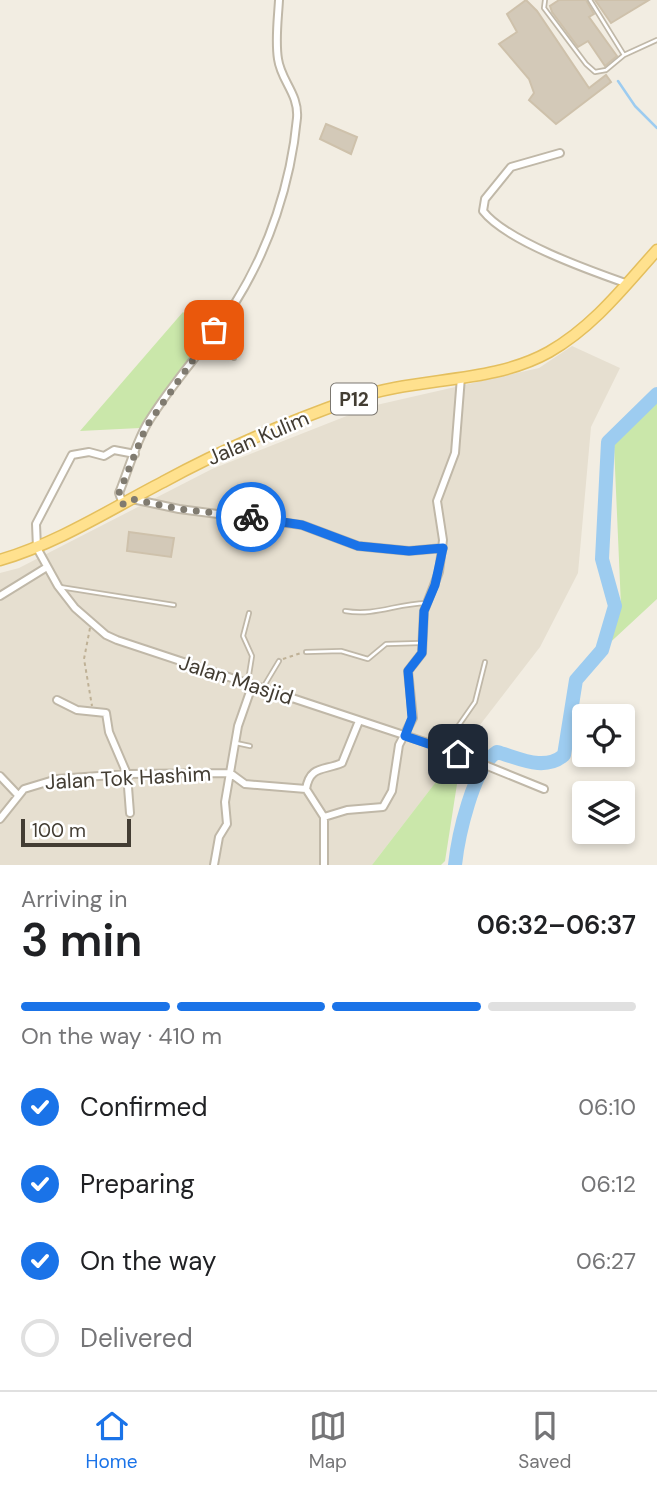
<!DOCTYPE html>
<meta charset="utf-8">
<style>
body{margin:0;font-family:"DM Sans",sans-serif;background:#f6f6f6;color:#202124;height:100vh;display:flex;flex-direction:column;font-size:26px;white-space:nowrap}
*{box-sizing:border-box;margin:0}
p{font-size:23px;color:#757577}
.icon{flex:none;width:38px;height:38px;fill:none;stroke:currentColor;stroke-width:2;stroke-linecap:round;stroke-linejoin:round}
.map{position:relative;height:865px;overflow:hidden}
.panel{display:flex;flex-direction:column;background:#fff;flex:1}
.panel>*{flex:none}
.tools{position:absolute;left:572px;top:704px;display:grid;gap:14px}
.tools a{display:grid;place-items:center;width:63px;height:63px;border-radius:7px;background:#fff;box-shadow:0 4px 10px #0003;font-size:35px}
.scale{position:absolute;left:21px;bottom:18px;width:110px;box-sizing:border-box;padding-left:7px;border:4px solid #433d33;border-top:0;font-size:19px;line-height:24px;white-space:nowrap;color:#433d33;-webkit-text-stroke:5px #fff;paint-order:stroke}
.pin{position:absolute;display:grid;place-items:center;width:60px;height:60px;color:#fff;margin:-30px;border-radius:14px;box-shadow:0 4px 10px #0006}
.courier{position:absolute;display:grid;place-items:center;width:70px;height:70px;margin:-35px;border:5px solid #1a73e8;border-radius:50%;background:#fff;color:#222;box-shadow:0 2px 9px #0007}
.overview em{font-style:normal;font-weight:600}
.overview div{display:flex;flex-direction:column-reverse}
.overview{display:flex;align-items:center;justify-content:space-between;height:119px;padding:0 21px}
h1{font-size:46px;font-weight:600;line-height:52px}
.bar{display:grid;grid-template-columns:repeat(4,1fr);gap:10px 7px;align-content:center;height:84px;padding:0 21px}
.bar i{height:9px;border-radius:5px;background:#e0e0e0}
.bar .current{background:#1a73e8}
.bar p{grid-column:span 4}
ol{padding:0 21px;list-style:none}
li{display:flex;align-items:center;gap:21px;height:77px}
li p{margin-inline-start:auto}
li .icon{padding:7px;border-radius:50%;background:#1a73e8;color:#fff;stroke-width:4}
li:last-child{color:#757577}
li i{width:38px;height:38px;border:4px solid #e0e0e0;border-radius:50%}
.tab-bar{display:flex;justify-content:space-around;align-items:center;height:98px;border-top:2px solid #e0e0e0;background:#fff;font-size:19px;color:#757577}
.tab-bar a{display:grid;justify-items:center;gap:4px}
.tab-bar .current{color:#1a73e8}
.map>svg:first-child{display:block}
.residential{fill:#e6dfd0}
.green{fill:#cae7aa}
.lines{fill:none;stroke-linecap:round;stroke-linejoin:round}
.stream{stroke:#9dccf0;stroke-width:2.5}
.river{stroke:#9dccf0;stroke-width:14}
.building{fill:#d3c9b8;stroke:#cec1ab;stroke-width:2}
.lane-casing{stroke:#c0b8a8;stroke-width:6}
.street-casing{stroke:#c0b8a8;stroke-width:10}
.primary-casing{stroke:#e4bf5e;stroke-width:13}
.path{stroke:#bfb196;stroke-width:2;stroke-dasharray:3.5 3.5;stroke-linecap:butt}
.lane{stroke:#fff;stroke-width:2.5}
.street{stroke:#fff;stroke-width:6}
.primary{stroke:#ffe18e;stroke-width:10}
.done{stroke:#807b70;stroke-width:7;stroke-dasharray:0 12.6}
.route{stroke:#1a73e8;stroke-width:9}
.labels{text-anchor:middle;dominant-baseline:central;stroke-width:5;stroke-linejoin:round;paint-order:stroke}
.shield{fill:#fff;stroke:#7b7770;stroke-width:2}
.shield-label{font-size:19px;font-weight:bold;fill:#433d33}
.street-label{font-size:21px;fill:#433d33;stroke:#fff}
</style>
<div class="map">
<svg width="657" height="865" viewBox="0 0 657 865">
<rect width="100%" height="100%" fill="#f2ede2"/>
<path class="residential" d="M572,346L620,368L591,427L578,573L540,647L372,865H0V573L19,568L212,469L372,406L539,368Z"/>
<path class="green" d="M183,312L207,333L140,428L80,431Z
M657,402V599L602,650L621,606L614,445Z
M442,774L457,784L445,861L441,865H372Z"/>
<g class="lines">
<path class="stream" d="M618,81L635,106L657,128"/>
<path class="river" d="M455,865C458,837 473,767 497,752C519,758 544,772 564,755L576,680L602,650L615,606L602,559L608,442L657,394"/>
</g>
<path class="building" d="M526,0L537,11L589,88L606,75L611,82L556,124L529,100L534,93L529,79L499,44L517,32L507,14Z
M559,0H586L594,14L589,17L617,56L605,66L588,41L578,47L552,12L550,6Z
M595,0H649L611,23Z
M326,124L357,137L351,154L320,139Z
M129,532L174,538L171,557L127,551Z"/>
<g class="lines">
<defs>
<path id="lane" d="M545,0L544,8L586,64L595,72L606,70L624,55L657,40
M590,0L624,55
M217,331L234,342V358
M60,587L174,605
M345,611C376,616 395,604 426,603
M306,652L341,651L368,659L386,644L420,643
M248,681L252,656L243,636L249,613
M264,686L279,661
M236,743L250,746
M443,748L475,702L485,662"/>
<path id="street" d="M560,153L511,167L485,199L483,211C506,241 591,271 628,284
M135,454L114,450L104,456L89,452L72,455L36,524L37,548L58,586L75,608L106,635L117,640L443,748L544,789
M132,499L179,509L302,525L358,546L409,551L443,548
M123,504L119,493C128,471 135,445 147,424C173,381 208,345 235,303C269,249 291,183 297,118C299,94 281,81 278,59C275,40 278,19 279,0
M0,596L47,567
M57,700L77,710L106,713L109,732L127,774L130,813
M0,776L18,795
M324,817L347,810L383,807L392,791L399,745L413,718L408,671L422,653L424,611L439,572L443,540L437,501L455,453L461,377
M0,819L24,789L57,779L127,774L230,773L245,784L306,789
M214,865L219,837L227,824L225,802L238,726L252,686
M324,865V817L306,789C310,765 324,771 342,763L359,721"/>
<path id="primary" d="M0,560C58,543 109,510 163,482C223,449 288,422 353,399C416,376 490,385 549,352C593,327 624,287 657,250"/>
</defs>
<use href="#lane" class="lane-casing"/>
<use href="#street" class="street-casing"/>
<use href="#primary" class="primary-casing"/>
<path class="path" d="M90,628L84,659L92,706
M283,659L301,653"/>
<use href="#lane" class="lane"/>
<use href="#street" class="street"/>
<use href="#primary" class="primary"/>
</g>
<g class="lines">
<path class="done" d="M214,330L146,427L119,493L123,504L132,499L179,509L251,517"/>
<path class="route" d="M251,517L302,525L358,546L409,551L443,548L435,585L424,611L422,653L408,671L412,718L405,736L458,754"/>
</g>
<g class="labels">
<rect class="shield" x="331" y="383.5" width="46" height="31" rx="5"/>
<g class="shield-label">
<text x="354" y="399">P12</text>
</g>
<g class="street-label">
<text transform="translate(258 438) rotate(-23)">Jalan Kulim</text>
<text transform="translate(236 680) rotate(18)">Jalan Masjid</text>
<text transform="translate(128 778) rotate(-3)">Jalan Tok Hashim</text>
</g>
</g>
</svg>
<div class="tools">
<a><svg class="icon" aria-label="locate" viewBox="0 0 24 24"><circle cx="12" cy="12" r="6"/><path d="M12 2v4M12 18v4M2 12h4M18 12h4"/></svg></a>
<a><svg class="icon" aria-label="layers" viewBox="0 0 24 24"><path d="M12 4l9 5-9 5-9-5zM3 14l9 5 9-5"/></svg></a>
</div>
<div class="scale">100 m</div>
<div class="pin" style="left:214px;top:330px;background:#ea580c"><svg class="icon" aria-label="bag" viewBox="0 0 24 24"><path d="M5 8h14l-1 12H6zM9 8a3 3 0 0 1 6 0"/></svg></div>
<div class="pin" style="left:458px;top:754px;background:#1f2937"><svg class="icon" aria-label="home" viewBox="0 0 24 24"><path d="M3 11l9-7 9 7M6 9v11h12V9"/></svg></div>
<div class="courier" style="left:251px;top:517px"><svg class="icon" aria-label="bike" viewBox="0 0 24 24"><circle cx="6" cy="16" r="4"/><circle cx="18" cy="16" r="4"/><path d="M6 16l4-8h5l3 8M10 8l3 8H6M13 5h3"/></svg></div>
</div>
<section class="panel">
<div class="overview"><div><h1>3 min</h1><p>Arriving in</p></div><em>06:32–06:37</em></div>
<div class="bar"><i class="current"></i><i class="current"></i><i class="current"></i><i></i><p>On the way · 410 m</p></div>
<ol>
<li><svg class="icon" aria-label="check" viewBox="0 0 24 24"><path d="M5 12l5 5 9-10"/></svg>Confirmed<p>06:10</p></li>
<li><svg class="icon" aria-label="check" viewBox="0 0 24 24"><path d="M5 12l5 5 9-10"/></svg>Preparing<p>06:12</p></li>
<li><svg class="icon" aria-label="check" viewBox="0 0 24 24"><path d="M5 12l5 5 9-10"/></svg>On the way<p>06:27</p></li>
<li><i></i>Delivered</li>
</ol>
</section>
<nav class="tab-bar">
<a class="current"><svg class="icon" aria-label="home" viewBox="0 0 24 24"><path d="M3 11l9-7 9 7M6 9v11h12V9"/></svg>Home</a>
<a><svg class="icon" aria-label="map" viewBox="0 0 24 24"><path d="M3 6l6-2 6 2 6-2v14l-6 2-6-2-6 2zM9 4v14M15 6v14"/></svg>Map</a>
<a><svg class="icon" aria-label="saved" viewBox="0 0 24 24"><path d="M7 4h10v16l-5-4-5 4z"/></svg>Saved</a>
</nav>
